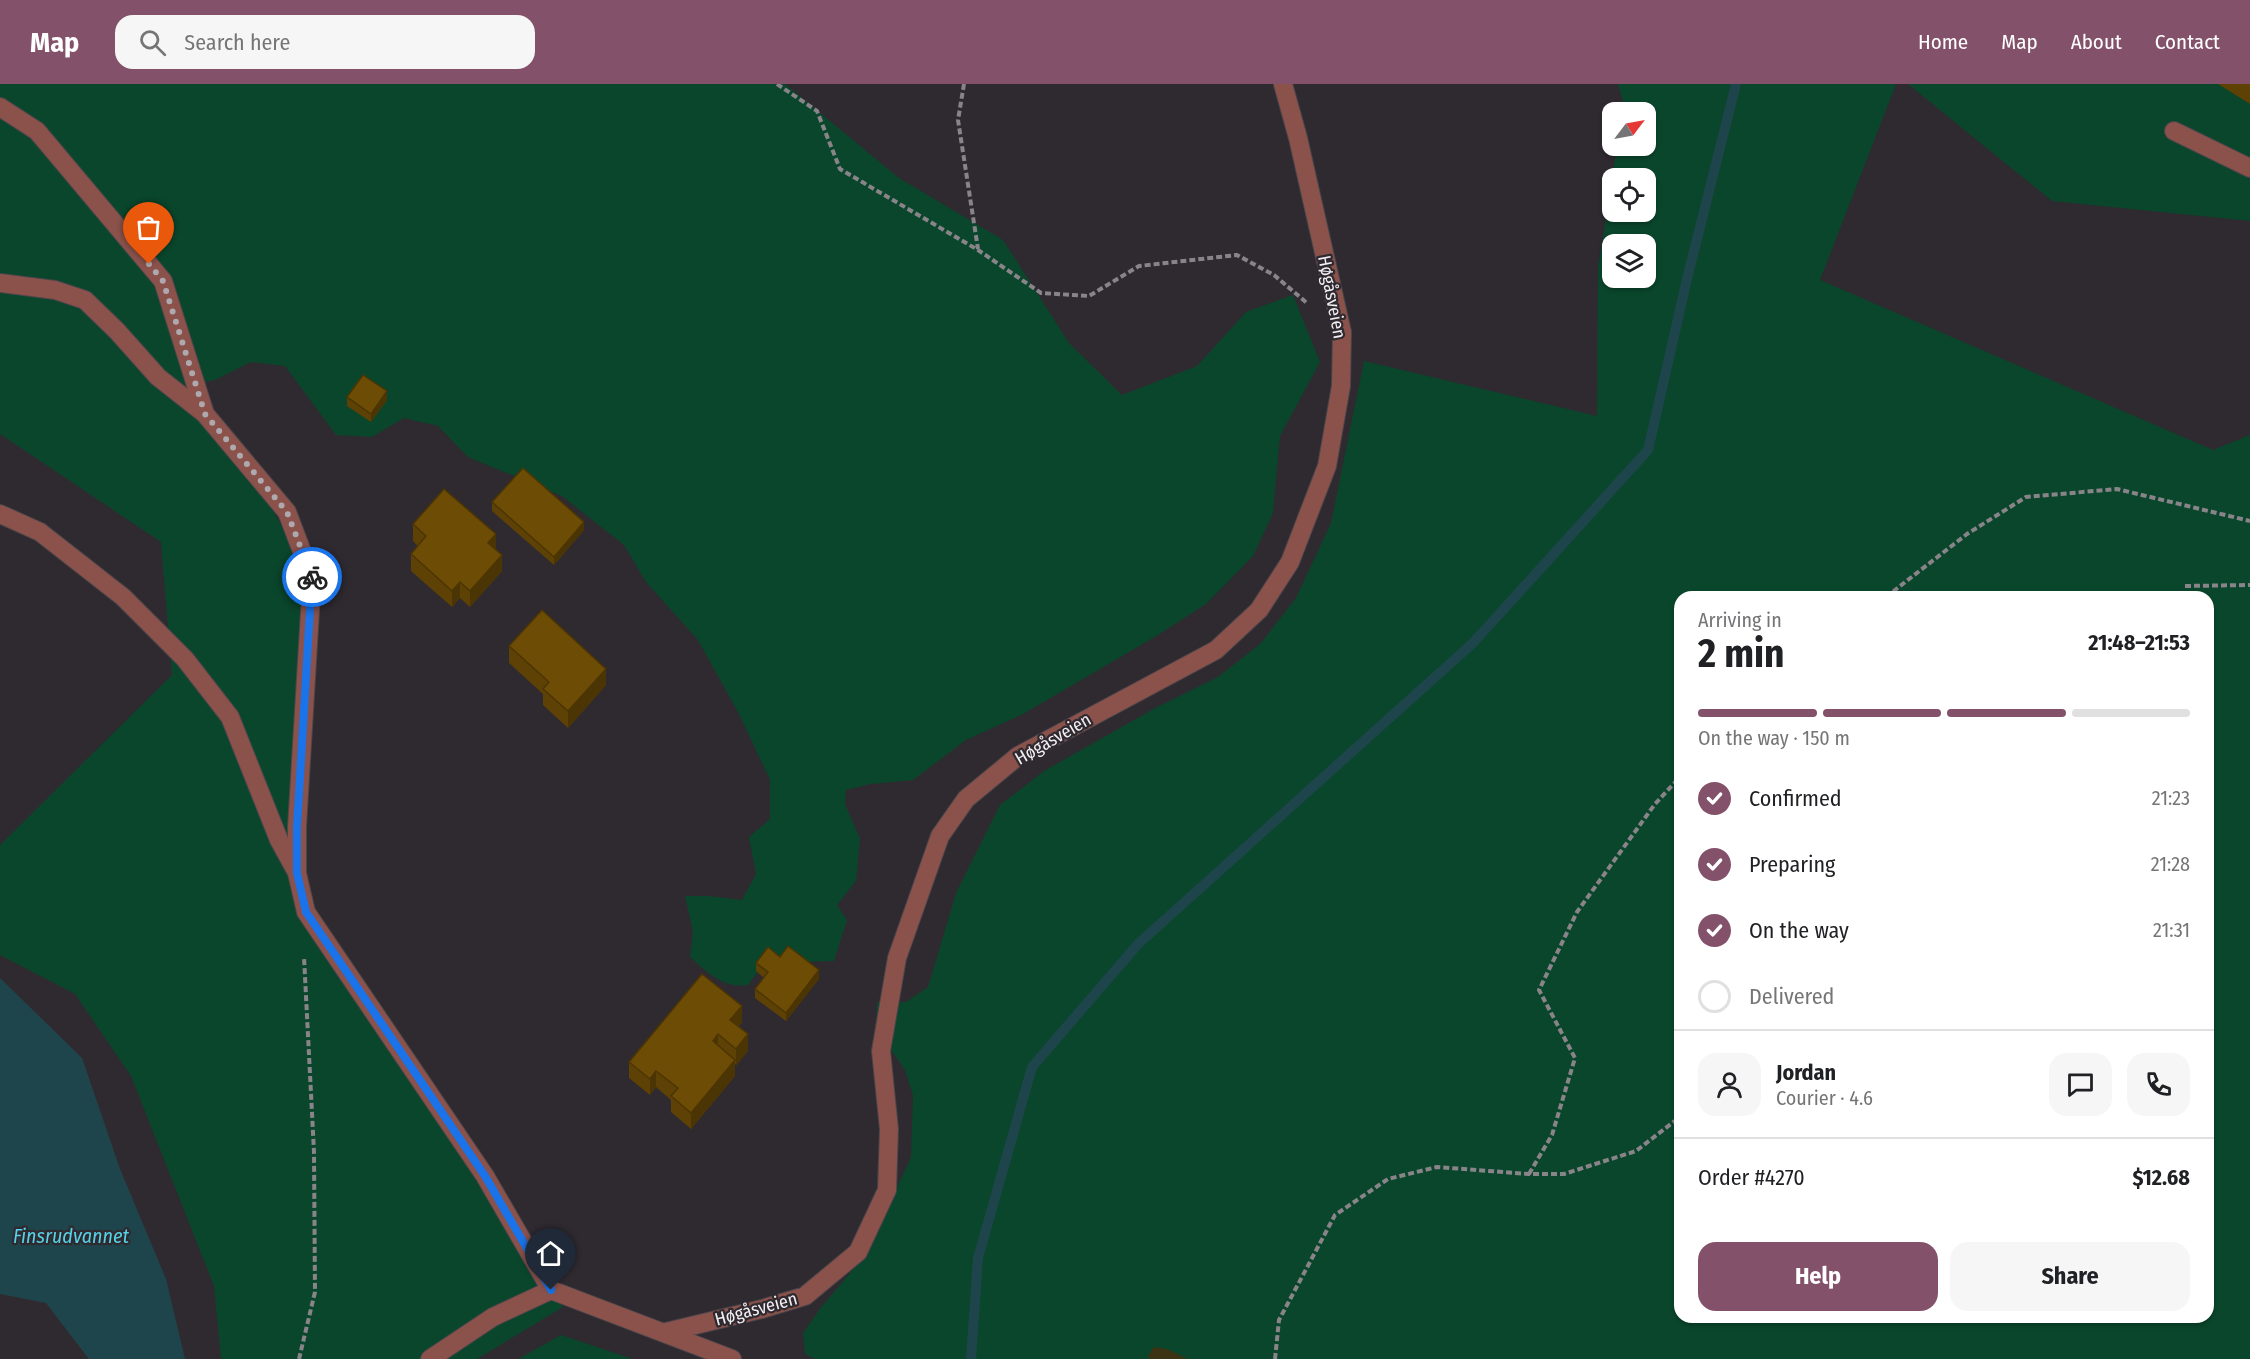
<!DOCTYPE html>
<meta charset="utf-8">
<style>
body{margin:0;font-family:"Fira Sans Condensed",sans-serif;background:#f6f6f6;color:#202124;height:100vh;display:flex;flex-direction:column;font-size:22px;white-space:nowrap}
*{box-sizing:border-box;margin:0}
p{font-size:20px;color:#757577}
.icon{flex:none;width:33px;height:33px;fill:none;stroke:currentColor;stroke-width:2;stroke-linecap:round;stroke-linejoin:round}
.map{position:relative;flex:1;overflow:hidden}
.side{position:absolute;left:1674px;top:507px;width:540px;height:732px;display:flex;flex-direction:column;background:#fff;border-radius:18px;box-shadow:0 2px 4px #0004}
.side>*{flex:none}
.needle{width:39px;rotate:58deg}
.controls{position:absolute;left:1602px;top:18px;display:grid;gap:12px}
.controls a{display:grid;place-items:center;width:54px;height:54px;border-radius:12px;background:#fff;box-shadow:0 2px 4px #0004;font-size:30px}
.pin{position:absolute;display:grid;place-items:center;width:51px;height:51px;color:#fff;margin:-62px -26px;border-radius:50% 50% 50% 0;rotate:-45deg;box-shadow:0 0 6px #0007}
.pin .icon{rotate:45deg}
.courier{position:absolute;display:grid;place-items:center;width:60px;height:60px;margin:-30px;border:4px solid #1a73e8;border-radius:50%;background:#fff;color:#222;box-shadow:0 2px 8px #0007}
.headline em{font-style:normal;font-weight:700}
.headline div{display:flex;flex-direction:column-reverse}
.headline{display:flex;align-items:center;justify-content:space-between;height:102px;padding:0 24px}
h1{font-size:39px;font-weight:700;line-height:45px}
.bar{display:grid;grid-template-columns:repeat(4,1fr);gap:9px 6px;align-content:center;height:72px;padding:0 24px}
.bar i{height:8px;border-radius:4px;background:#e0e0e0}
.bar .current{background:#83526a}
.bar p{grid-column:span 4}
.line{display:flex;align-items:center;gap:15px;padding:0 24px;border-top:2px solid #e0e0e0}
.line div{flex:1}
.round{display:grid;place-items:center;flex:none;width:63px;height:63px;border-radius:18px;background:#f6f6f6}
ol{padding:0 24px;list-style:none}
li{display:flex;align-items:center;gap:18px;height:66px}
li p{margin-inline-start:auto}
li .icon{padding:6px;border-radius:50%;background:#83526a;color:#fff;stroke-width:4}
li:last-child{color:#757577}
li i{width:33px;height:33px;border:3px solid #e0e0e0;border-radius:50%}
.primary-button{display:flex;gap:12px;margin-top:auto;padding:12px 24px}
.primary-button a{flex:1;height:69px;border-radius:18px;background:#83526a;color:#fff;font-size:24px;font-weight:700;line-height:69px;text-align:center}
.primary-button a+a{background:#f6f6f6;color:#202124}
header{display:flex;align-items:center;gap:36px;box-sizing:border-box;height:84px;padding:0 30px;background:#83526a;color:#fff}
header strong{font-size:28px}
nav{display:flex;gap:33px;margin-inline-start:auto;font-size:21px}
.search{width:420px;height:54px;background:#f6f6f6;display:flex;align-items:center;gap:15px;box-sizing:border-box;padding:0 21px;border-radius:18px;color:#757577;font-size:22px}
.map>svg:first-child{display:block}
.green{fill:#0a462c;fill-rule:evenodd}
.sand{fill:#3b3313}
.water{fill:#1f454c}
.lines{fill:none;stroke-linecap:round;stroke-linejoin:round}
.stream{stroke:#1f454c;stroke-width:10}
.minor-casing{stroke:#4a454b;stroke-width:20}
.path{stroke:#898489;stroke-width:4;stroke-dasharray:6 3;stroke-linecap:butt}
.minor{stroke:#8a524a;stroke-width:18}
.wall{fill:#5e4104}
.shaded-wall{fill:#4c3504}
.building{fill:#6d4c05;stroke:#4c3504;stroke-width:1.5}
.done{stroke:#aea9ae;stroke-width:6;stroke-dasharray:0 10.8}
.route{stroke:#1a73e8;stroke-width:8}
.labels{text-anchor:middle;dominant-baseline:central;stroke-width:4.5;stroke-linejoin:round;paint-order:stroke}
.street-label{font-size:18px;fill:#f2eef2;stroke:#2f2a30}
.water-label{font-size:20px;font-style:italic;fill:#54d2e7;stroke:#2f2a30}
</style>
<header>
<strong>Map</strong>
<div class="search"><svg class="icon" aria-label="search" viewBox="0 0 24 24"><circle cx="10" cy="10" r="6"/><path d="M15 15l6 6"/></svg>Search here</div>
<nav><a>Home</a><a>Map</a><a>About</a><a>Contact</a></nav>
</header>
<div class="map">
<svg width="2250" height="1275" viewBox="0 0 2250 1275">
<rect width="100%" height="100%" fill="#2f2a30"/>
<path class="green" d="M0,0H785L899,94L1003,156L1069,259L1122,311L1197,282L1246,228L1293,211L1320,278L1280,352L1273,429L1253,472L1206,520L1158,551L1023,630L966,656L913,696L871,700L846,706L845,720L860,755L856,797L837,821L847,836L834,877L796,878L768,874L748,901C723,905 707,888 690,873L693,847L685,812H708L742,816L756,790L749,753L770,735V696L739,630L698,556L646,498L624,461L562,412L468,373L438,342L404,334L372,353L336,351L285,282L251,278L215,296L167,305L244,376L305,483L304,827L563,1223L477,1275H221L214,1202L131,992L75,910L0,871V761L172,591L161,458L0,350Z
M1618,0H1896L1820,196L2213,366L2250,351V1275H815L805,1270L803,1249L822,1222L867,1169L911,1073L913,1012L905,986L876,944L877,918H906L928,903L956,809L1000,721L1044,687L1157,623L1218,593L1260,560L1296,514L1331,439L1364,277L1597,332L1598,184L1617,62H1646V28H1624L1625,24ZM1612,94H1646V128H1612ZM1612,160H1646V194H1612ZM1680,513H2208V1233H1680Z
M1908,0H2250V137L2052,117Z
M561,1251L633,1275H518Z"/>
<path class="sand" d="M1154,1263L1167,1265L1188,1275H1149L1148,1272Z"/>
<path class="water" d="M0,894L82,974L120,1085L166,1195L185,1275H89L46,1219L0,1210Z"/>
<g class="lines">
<path class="stream" d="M971,1275L978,1174L1032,983L1138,860L1473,559L1648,366L1687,195L1736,0"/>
<defs>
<path id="minor" d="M0,23L37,47L163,197L205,330
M2174,47L2250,84
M0,199L55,206L85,216L117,247L158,293L205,330L287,428L312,494L297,743V789L306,828L485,1092L551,1206
M0,430L40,448L123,513L185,575L230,633L279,756L296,787
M551,1206L732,1275
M666,1248L762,1225L805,1212L858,1168L887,1106L889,1045L881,967L897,874L940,752L966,715L1018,672L1216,566L1259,526L1290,478L1327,382L1341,302L1342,248L1298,54L1283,0
M430,1275L493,1233L551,1206"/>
</defs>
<use href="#minor" class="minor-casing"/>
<path class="path" d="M777,0L817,27L840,85L978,166L1041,209L1089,212L1139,182L1237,171L1274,191L1307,219
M964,0L958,36L978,165
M2185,502L2250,501
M1886,513L1967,450L2026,413L2117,405L2250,437
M1529,1090L1552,1051L1575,974L1539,906L1577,828L1655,720L1680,693
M299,1275L315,1208L314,1068L304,873
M1275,1275L1279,1236L1335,1131L1388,1095L1437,1083L1529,1090H1564L1636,1067L1680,1033"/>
<use href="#minor" class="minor"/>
</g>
<path class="wall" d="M2218,0H2250V20Z
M347,313L387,316L371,338L347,322Z
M492,418L584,446L554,481L492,427Z
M413,440L496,465L502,487L470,523L460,514L452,523L411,487V470L418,462L413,457Z
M509,562L606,601L568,644L543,621V610L509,579Z
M780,873L819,895L786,937L755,914V905L764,894L756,887V879Z
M742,938L738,943L748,967L735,981V992L691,1045L671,1028V1016L656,1003L650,1011L629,994V978Z"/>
<path class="shaded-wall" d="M387,307V316L371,338V330Z
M584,438V446L554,481V473Z
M496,450V467L488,459Z
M502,471V487L470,523V507Z
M460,498V514L452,523V507Z
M606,585V601L568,644V627Z
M819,886V895L786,937V929Z
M742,922V938L730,952V936Z
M718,950V967L713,957Z
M748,950V967L736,982V965Z
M735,976V992L691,1045V1029Z
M656,987V1003L650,1011V995Z"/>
<path class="building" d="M363,291L387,307L371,330L347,313Z
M523,384L584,438L554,473L492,418Z
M444,405L496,450L488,459L502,471L470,507L460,498L452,507L411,470L426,452L413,440Z
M542,526L606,585L568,627L543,605L549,598L509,562Z
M788,862L819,886L786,929L755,905L768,888L756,879L768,863L780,873Z
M702,890L742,922L730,936L748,950L736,965L718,950L713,957L735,976L691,1029L671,1012L678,1004L656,987L650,995L629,978Z"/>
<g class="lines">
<path class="done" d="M149,180L163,197L205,330L287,428L312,493"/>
<path class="route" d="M312,493L297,743V789L306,828L485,1092L551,1206"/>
</g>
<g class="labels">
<g class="street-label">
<text transform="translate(1332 213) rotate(79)">Høgåsveien</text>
<text transform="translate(1053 655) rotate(-30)">Høgåsveien</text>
<text transform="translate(756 1225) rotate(-15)">Høgåsveien</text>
</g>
<g class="water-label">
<text x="71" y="1152">Finsrudvannet</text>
</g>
</g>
</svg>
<div class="controls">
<a><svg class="needle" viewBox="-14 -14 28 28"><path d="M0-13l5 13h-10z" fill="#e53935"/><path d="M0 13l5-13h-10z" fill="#757577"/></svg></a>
<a><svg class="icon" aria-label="locate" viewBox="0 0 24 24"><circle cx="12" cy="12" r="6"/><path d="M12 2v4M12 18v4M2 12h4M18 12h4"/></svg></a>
<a><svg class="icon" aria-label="layers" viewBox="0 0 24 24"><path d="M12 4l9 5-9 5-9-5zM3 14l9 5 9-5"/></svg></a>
</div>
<div class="pin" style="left:149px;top:180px;background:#ea580c"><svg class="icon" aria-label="bag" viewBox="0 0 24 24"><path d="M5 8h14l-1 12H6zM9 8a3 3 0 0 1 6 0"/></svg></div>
<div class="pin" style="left:551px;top:1206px;background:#1f2937"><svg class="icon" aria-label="home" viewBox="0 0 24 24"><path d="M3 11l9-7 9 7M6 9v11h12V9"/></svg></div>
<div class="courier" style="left:312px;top:493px"><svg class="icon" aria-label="bike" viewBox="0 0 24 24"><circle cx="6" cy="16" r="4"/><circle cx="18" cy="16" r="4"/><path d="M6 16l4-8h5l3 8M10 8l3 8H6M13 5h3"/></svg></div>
<section class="side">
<div class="headline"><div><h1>2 min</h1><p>Arriving in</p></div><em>21:48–21:53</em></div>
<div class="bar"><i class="current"></i><i class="current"></i><i class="current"></i><i></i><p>On the way · 150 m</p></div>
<ol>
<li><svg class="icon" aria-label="check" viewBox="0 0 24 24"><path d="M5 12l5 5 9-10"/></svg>Confirmed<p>21:23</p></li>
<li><svg class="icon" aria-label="check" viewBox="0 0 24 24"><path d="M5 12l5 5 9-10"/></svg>Preparing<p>21:28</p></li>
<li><svg class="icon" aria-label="check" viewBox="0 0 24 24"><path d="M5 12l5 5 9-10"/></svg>On the way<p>21:31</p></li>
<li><i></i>Delivered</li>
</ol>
<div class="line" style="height:108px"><a class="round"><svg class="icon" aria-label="person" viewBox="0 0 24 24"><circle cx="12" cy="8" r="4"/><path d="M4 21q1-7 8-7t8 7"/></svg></a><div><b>Jordan</b><p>Courier · 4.6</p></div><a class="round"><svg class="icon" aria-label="chat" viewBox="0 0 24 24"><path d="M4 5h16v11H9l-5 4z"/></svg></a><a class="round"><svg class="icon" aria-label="phone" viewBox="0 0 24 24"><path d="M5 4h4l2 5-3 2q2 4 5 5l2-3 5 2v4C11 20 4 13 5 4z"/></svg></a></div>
<div class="line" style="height:78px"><div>Order #4270</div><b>$12.68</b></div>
<div class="primary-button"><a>Help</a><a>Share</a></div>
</section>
</div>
